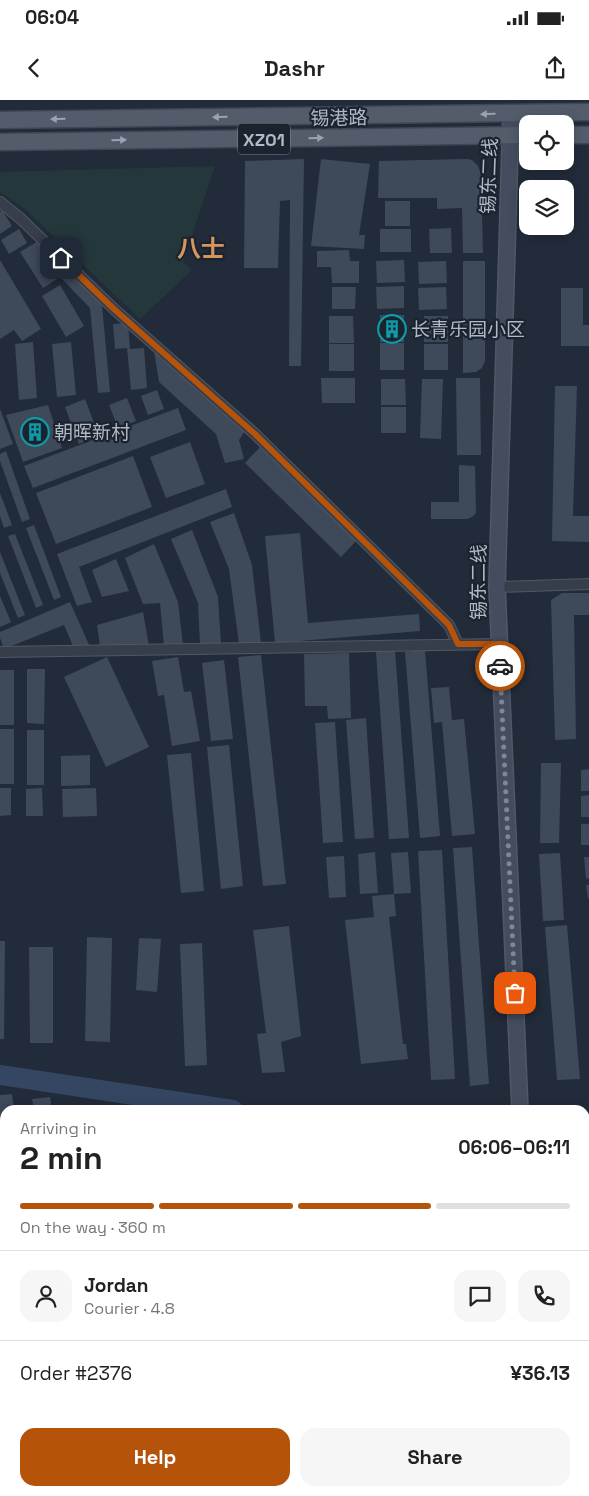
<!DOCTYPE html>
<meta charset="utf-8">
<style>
body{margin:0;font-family:"Space Grotesk","Noto Sans SC",sans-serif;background:#f6f6f6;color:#222;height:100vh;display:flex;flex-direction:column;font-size:19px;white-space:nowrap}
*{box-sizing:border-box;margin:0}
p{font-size:16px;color:#767676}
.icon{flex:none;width:28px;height:28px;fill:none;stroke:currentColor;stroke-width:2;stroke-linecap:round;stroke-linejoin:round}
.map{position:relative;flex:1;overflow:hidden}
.details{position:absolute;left:0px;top:1005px;width:590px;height:391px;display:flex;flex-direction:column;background:#fff;border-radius:15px 15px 0 0;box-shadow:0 2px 12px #0003}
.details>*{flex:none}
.buttons{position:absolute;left:519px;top:15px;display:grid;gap:10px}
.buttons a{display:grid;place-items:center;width:55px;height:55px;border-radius:10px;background:#fff;box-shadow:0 2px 12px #0003;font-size:25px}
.pin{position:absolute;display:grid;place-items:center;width:42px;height:42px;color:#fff;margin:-21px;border-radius:10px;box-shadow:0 2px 8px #0006}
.courier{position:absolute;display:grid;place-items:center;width:50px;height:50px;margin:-25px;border:4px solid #b45309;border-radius:50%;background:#fff;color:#222;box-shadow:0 1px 6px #0007}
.summary em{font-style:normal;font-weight:700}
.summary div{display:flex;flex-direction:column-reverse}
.summary{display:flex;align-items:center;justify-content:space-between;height:85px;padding:0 20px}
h1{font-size:32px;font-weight:700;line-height:38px}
.bar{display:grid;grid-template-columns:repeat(4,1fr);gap:8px 5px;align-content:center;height:60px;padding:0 20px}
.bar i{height:6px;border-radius:4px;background:#e0e0e0}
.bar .selected{background:#b45309}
.bar p{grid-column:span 4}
.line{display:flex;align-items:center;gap:12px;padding:0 20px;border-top:1px solid #e0e0e0}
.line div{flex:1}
.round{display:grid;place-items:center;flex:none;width:52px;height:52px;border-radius:15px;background:#f6f6f6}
.button{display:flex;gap:10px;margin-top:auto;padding:10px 20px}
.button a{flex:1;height:58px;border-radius:15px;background:#b45309;color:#fff;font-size:20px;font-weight:700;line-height:58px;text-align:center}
.button a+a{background:#f6f6f6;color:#222}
.status{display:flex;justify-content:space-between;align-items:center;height:35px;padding:0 25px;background:#fff;direction:ltr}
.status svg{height:14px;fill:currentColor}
header{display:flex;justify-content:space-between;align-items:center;height:65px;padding:0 20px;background:#fff;font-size:22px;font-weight:700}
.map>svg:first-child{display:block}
.green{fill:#24383b}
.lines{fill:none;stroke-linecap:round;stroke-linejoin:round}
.river{stroke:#354662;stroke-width:20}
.building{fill:#3e495a}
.street-casing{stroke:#515865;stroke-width:12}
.secondary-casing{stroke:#515865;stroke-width:18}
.primary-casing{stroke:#3f4754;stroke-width:19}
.street{stroke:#363d4b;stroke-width:10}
.secondary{stroke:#444c5e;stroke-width:15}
.primary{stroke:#535c6b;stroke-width:16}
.oneway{fill:#9aa1b0}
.done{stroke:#7f8796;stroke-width:5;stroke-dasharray:0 9}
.route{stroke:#b45309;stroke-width:6}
.labels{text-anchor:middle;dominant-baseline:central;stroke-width:4.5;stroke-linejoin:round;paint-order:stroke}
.shield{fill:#1b232f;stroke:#848b99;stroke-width:1}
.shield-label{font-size:18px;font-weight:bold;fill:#b1b8c7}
.street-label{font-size:19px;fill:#b1b8c7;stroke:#1b232f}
.poi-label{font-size:19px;fill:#b1b8c7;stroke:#1b232f;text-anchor:start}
.district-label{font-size:24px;font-weight:bold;fill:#d4965e;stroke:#1b232f}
</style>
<div class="status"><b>06:04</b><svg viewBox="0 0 49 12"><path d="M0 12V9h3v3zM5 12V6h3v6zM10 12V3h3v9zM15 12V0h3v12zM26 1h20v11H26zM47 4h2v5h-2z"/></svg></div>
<header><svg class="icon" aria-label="back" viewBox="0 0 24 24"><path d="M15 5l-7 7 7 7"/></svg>Dashr<svg class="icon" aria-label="share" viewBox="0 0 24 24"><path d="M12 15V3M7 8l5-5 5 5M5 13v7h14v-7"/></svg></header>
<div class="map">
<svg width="589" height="1396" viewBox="0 0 589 1396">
<rect width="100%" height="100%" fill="#222b3a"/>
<path class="green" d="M215,66L183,162L192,170L140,219L25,109L0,92V72Z"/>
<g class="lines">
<path class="river" d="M0,975L233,1010
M585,1064H589"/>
</g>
<path class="building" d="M304,59L301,266H289L290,100L280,101L278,168H244L245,61Z
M321,59L370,64L359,135H365L364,149L311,146Z
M467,59L472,60L478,66L481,74L483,153H463L462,108L437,109V98H378L379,61Z
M385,101H410V126H385Z
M2,110L12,126L0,134V112Z
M451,128L452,153H430L429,129Z
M19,129L27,143L9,154L1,140Z
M380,129H411V152H380Z
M40,140L62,176L43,188L20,152Z
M349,150L350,161H359V183H332L331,167H317V151Z
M0,160L41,229L22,241L14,230L0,239Z
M404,160L405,182L377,183L376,161Z
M446,161L447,183L419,184L418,162Z
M463,161H485V261L482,268L476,272L463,273Z
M70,171L102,205L110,292L98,293L90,208L62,179Z
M60,185L84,226L66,237L42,196Z
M404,186V208L377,209L376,187Z
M332,187H356L355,209H332Z
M446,187L447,209L419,210L418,188Z
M561,188H583V225H589V246H561Z
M380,215H404V242H380Z
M329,216H353L354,243H329Z
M424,216H448V242H424Z
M128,223L130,249L144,248L147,288L131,290L127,248L115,249L113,224Z
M33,242L37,298L19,300L15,244Z
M71,242L76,295L57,297L52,244Z
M380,243H404V270H380Z
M329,244H354V271H329Z
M424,244H448V270H424Z
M154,251L245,331L239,340L244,359L225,363L216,334L159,282Z
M321,278H355V303H322Z
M456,278H480L481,355H457Z
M381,279H405L406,305H381Z
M422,279H443L441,339L420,338Z
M555,286H577L573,416H589V442L552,441Z
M157,290L164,309L148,315L141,296Z
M127,298L136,321L118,328L109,305Z
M85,299L99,336L79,344L65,307Z
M48,305L62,348L23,362L6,315Z
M381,307H406V333H381Z
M178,308L186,330L33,388L24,366Z
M0,309L13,344L0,349Z
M190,342L205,384L166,398L150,357Z
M260,347L356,441L341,457L245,363Z
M6,351L30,419L22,422L0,361V354Z
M133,356L152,407L56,444L36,393Z
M459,365L475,366L476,413L472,417L467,419H431V402H459Z
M226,389L232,407L79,467L92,502L77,506L57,454Z
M0,393L12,425L4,428L0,416Z
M234,413L252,465L261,543L239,544L229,469L210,422Z
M34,425L61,497L54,500L26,428Z
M192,430L218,497L221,544L200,545L198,503L171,439Z
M300,433L308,523L419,514L420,531L275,543L265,436Z
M15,434L43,505L36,508L8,436Z
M154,444L178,502L183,545L164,546L160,503L143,504L125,458Z
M0,452L25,515L18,518L0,473Z
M116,459L129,491L102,497L92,470Z
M562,493H589V515H574L576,639L555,640L551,500Z
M0,496L11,522L0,527Z
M70,502L90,547L73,546L64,525L4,549L0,538V532Z
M143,512L149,546H100L97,525Z
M395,550L409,738L389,739L376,552Z
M425,550L440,736L420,738L405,552Z
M349,553L351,618L328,619L327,606H305L304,554Z
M261,555L286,784L263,786L238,557Z
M107,557L149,647L106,667L64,577Z
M178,557L184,592L191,591L200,641L172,646L164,595L158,596L152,561Z
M224,560L233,639L211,641L202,563Z
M27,569H45L44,624L27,623Z
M0,570H14V625H0Z
M449,587L452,620L464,619L475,734L452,736L442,622L434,623L431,588Z
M366,618L374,738L355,739L346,620Z
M335,622L343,742L323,743L315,623Z
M0,629H14V684H0Z
M27,630H44V685H27Z
M229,645L243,786L221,789L207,647Z
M191,653L204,791L181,793L167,655Z
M90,655V685L61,686V656Z
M541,663H561L559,743H540Z
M589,669V691H581V670Z
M0,688H11V715L0,716Z
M42,688L43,716H26V689Z
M96,688L97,716L63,717L62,689Z
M589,695V717H581V696Z
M581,724H589V745H581Z
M472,747L489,984L470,986L453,748Z
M442,750L455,979L431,980L418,751Z
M375,752L378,793L360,794L358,754Z
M408,752L411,793L394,794L391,753Z
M560,753L564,820L543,821L539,754Z
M344,756L346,797L329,798L326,757Z
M584,757H589V778L586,779Z
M586,785H589V798H588Z
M394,794L396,816L389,817L403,944H406L408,959L361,964L345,820L374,817L372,796Z
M567,825L580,979L557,980L545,827Z
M289,826L301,936L281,942L285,972L262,973L257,934L266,933L253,830Z
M87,837L112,838L110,942L85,941Z
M139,838L161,839L157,892L136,890Z
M0,841H5L4,939H0Z
M202,843L207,965L185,966L180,844Z
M29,847H53V943H30Z
M12,994L14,1010H5L4,1081L0,1054V995Z
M50,997L52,1010H34L32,999Z
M5,1236V1317L3,1318L0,1313V1266L5,1265L0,1253V1238Z
M130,1391H150L152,1396H132Z
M175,1391H195L197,1395L177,1396Z
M214,1391H239L241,1396H216Z
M257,1391H282L283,1393L275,1396H259Z
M301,1391H327L329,1396H303Z
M345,1391H367L356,1396H347Z
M430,1391H451L452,1396H432Z
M483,1391H503L504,1396H483Z"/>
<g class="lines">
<defs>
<path id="street" d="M0,102L21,119L115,210L255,334L449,525L458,544
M497,487L589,484
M0,552L499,544
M0,1345L5,1350
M47,1391L52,1396
M78,1396L91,1391"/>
<path id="secondary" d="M511,13L497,487L520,1010
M543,1391V1396"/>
<path id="primary" d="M0,20L589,12
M565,35H589
M0,42L528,35"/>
</defs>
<use href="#street" class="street-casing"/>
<use href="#secondary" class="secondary-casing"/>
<use href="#primary" class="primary-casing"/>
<use href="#street" class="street"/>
<use href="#secondary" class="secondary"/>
<use href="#primary" class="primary"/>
</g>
<defs><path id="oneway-solid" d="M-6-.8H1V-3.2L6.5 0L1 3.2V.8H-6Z" transform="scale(1.25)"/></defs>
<g class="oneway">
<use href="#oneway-solid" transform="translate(488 14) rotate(179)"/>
<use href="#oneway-solid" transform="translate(220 17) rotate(179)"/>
<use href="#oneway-solid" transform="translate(58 19) rotate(179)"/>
<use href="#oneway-solid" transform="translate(316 38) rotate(-1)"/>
<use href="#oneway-solid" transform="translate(119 40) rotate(-1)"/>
</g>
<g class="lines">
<path class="done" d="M500,566L515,893"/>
<path class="route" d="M61,158L115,210L255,334L449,525L458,544H499L500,566"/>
</g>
<defs>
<symbol id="building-ring" viewBox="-11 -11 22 22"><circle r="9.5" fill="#1b232f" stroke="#0f9aa8" stroke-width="1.5"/><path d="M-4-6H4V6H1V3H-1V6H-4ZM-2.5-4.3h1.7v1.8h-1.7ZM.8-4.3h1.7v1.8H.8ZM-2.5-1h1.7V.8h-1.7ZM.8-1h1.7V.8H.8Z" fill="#0f9aa8"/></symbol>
</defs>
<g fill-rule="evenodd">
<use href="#building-ring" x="376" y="213" width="32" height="32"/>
<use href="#building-ring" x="19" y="316" width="32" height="32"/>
</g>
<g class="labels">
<rect class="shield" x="238" y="23.5" width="52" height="31" rx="4"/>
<g class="shield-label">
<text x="264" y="39">XZ01</text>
</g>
<g class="street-label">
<text transform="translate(339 18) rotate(-1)">锡港路</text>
<text transform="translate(489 76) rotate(-88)">锡东二线</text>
<text transform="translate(478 482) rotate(-90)">锡东二线</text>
</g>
<g class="poi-label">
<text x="411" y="229">长青乐园小区</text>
<text x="54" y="332">朝晖新村</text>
</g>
<g class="district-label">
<text x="201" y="148">八士</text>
</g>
</g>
</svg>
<div class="buttons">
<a><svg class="icon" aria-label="locate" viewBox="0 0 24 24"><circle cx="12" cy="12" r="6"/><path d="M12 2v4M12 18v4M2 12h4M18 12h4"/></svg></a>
<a><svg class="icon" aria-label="layers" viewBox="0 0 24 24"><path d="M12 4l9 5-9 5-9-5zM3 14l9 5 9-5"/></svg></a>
</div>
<div class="pin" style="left:515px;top:893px;background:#ea580c"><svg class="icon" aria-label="bag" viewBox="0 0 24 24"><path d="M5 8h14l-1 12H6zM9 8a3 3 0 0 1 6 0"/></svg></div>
<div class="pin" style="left:61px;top:158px;background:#1f2937"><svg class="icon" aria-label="home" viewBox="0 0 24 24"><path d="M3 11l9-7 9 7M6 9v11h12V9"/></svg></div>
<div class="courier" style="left:500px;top:566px"><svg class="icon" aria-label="car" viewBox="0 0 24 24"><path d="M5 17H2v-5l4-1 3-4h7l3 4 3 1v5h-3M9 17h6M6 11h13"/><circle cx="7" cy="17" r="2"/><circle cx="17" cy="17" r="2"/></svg></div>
<section class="details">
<div class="summary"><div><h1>2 min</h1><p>Arriving in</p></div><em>06:06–06:11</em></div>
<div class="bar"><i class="selected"></i><i class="selected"></i><i class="selected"></i><i></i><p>On the way · 360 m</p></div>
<div class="line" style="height:90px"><a class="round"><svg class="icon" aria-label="person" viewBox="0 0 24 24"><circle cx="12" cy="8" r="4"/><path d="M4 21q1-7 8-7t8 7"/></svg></a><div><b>Jordan</b><p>Courier · 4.8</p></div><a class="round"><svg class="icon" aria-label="chat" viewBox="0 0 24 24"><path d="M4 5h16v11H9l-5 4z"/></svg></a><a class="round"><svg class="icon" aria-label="phone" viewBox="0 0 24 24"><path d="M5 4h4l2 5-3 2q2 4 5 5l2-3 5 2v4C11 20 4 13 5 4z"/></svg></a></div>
<div class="line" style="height:65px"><div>Order #2376</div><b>¥36.13</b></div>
<div class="button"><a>Help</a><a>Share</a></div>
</section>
</div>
